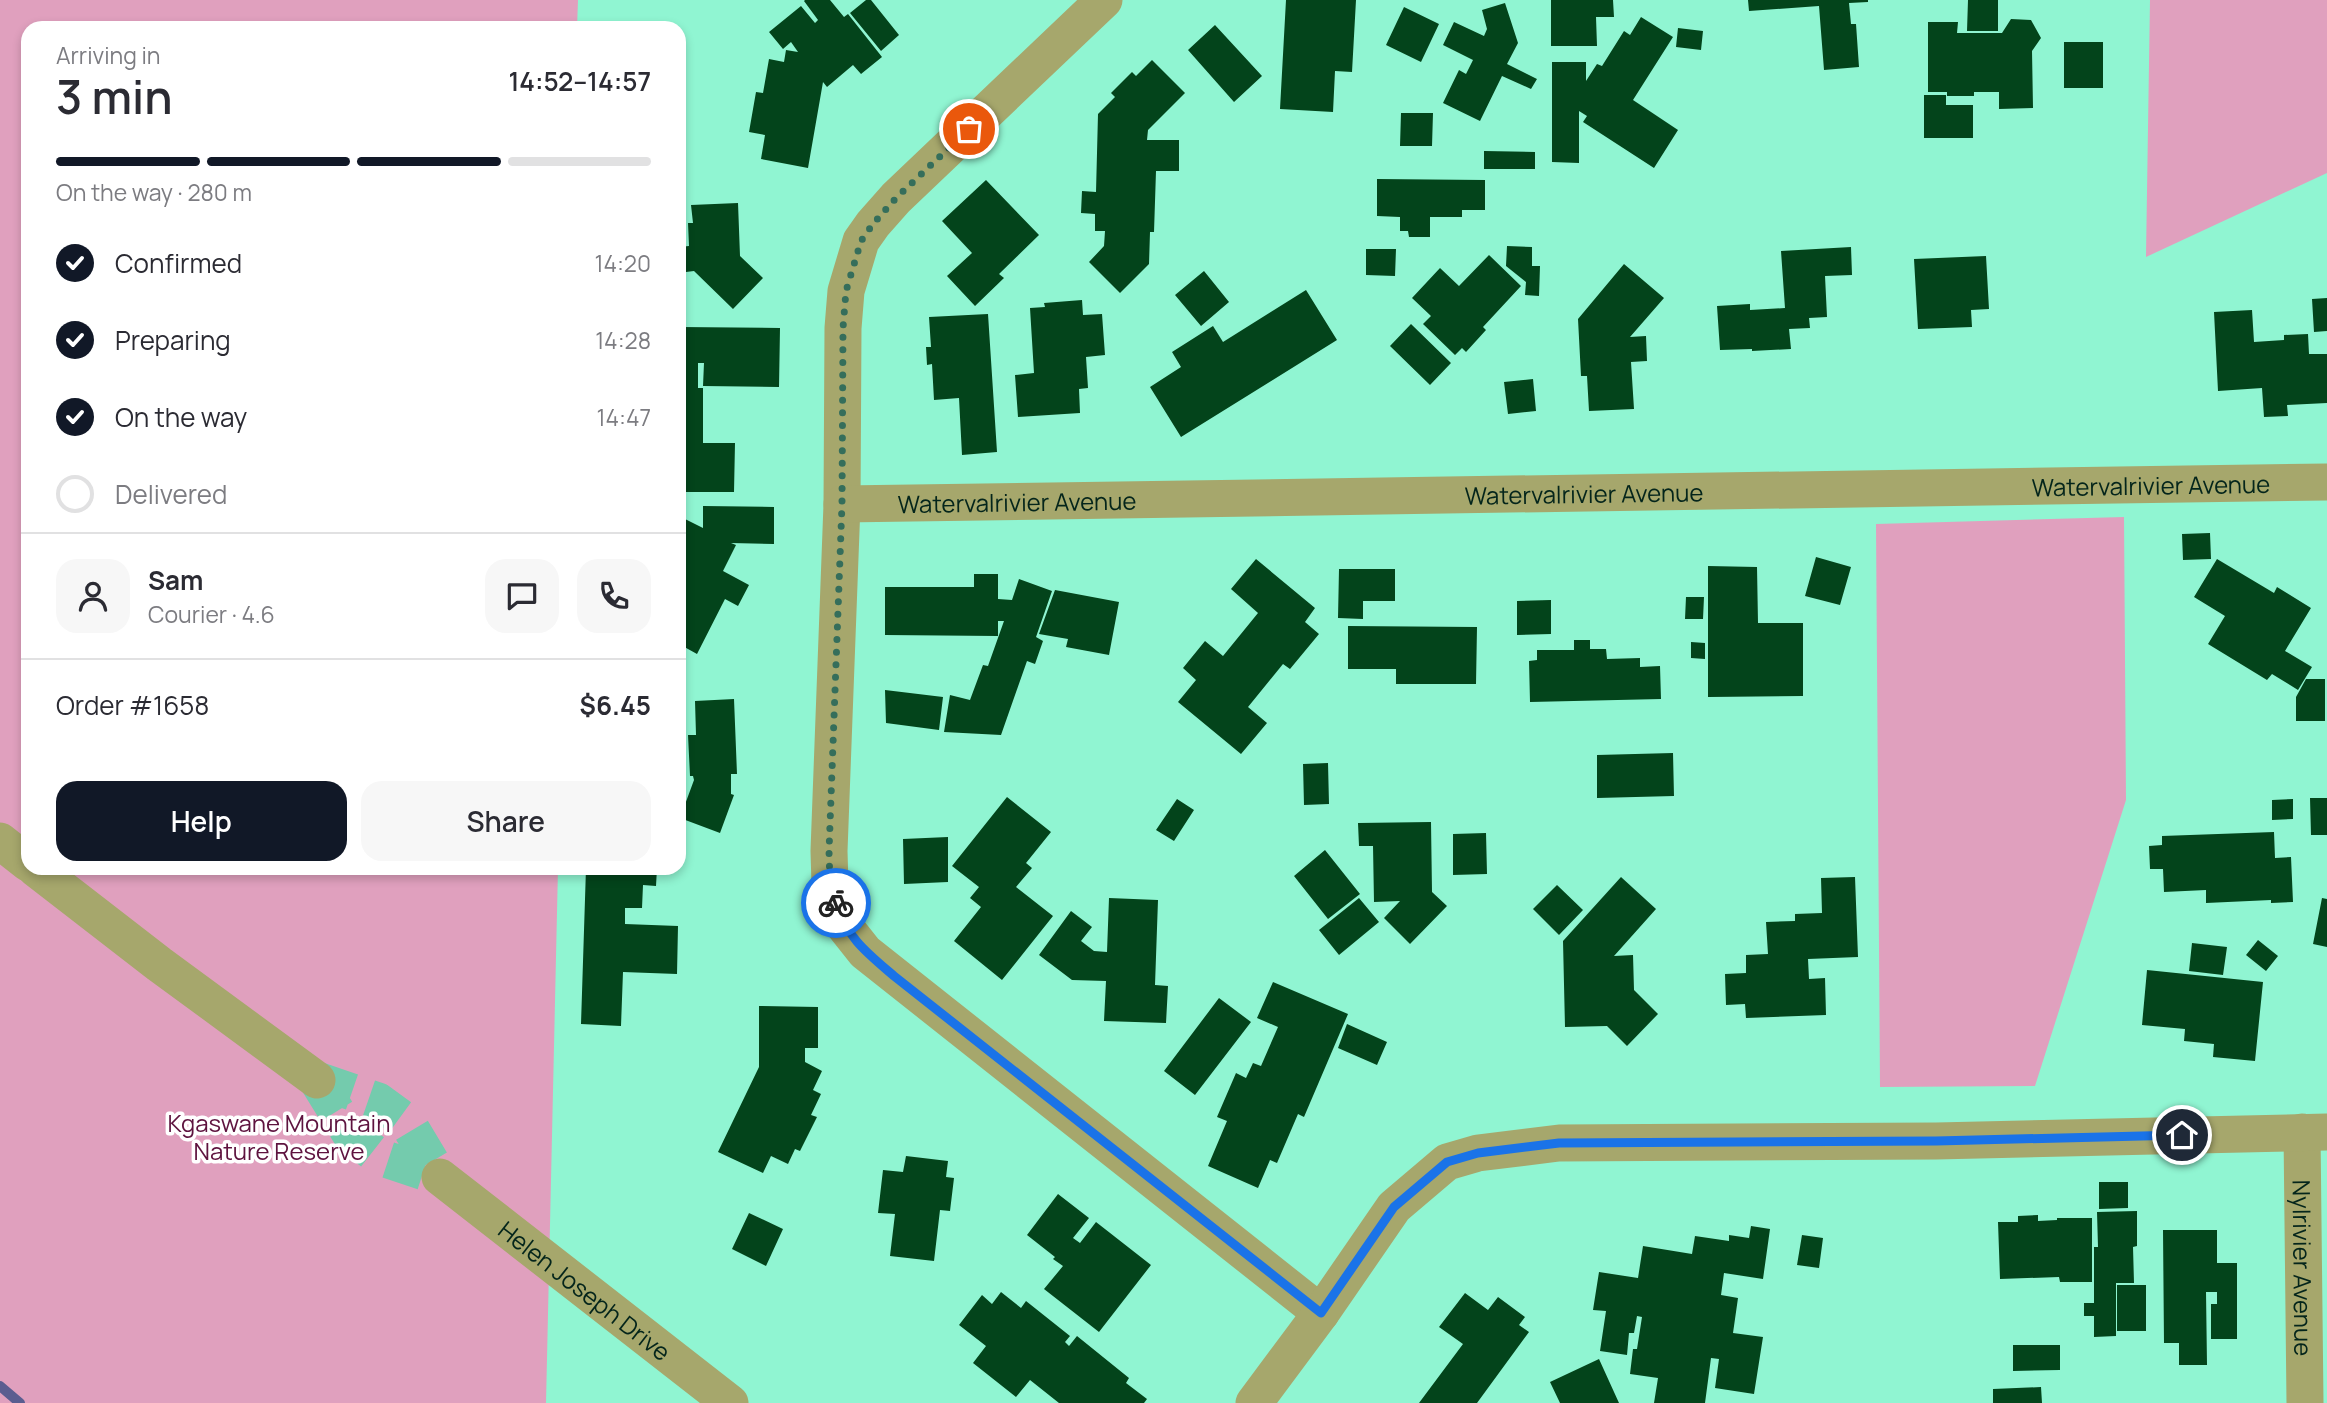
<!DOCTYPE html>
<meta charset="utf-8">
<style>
body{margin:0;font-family:Manrope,sans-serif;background:#f7f7f7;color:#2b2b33;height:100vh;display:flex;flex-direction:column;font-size:26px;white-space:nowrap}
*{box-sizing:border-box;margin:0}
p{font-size:23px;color:#7c7c81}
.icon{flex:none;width:38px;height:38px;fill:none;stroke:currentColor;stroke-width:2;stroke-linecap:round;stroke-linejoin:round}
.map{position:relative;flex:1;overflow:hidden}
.panel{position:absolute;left:21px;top:21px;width:665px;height:854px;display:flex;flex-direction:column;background:#fff;border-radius:21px;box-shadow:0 4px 10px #0003}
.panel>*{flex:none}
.pin{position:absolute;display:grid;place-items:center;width:60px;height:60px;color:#fff;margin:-30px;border:4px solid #fff;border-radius:50%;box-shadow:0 2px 7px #0007}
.courier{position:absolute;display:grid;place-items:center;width:70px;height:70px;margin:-35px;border:5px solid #1a73e8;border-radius:50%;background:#fff;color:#222;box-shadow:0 2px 9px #0007}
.summary em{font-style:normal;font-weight:600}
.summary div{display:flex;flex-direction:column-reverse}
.summary{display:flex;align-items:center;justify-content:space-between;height:119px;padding:0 35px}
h1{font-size:46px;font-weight:600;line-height:52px}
.bar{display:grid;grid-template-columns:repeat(4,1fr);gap:10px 7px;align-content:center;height:84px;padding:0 35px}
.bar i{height:9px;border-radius:5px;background:#e1e1e2}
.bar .selected{background:#111827}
.bar p{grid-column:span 4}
.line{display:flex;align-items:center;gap:18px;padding:0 35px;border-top:2px solid #e1e1e2}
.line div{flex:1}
.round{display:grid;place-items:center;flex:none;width:74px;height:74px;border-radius:21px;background:#f7f7f7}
ol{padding:0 35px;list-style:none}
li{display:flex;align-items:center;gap:21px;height:77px}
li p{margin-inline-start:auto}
li .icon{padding:7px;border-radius:50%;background:#111827;color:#fff;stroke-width:4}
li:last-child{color:#7c7c81}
li i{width:38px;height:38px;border:4px solid #e1e1e2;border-radius:50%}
.cta{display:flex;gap:14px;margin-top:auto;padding:14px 35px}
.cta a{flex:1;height:80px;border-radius:21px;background:#111827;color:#fff;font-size:28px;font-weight:600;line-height:80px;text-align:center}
.cta a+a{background:#f7f7f7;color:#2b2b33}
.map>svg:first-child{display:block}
.green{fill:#e0a0be}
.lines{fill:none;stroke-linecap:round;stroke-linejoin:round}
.stream{stroke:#5b5d90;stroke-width:10}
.building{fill:#03441b}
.minor-tunnel{stroke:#74cbad;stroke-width:37;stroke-dasharray:37 18;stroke-linecap:butt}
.minor{stroke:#a6a76c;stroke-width:37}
.done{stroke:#356e5b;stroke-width:7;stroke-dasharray:0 12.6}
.route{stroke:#1a73e8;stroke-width:9}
.labels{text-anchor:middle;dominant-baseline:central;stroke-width:7;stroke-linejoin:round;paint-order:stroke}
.street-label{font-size:24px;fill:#04251b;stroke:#fff}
.park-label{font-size:24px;fill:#5e133f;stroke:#fff}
</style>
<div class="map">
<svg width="2327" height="1403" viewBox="0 0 2327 1403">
<rect width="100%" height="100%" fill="#90f5d2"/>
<path class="green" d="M0,0H578L577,28H28V868H558L546,1403H0Z
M2150,0H2327V173L2146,257Z
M2124,517L2126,800L2035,1086L1880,1087L1876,524Z"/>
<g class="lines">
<path class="stream" d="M0,1386L20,1403"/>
</g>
<path class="building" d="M805,0H830L844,17L848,14L882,57L861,74L853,65L827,87L823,82L808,168L761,159L765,135L749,132L756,92L763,93L769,59L784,62L786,50L798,52L791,42L783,49L769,32L801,6L815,23L818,20L804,1Z
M866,0H871L899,35L881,51L850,13Z
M1286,0H1356L1352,72L1335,71L1333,112L1280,109Z
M1551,0H1613L1614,17H1596L1597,46H1551Z
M1748,0H1868V2L1849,3L1851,24H1856L1859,67L1824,70L1819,6L1749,11Z
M1968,0H1998V31H1967Z
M1505,3L1518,43L1507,64L1537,79L1531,89L1502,76L1480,121L1443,103L1459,70L1466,74L1473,60L1443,45L1454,22L1484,36L1487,29L1482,10Z
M1404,7L1439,24L1421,62L1386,45Z
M1641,17L1673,37L1633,100L1678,130L1654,168L1583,122L1587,116L1579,111V163L1552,162V62H1586V81L1597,64L1602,66L1624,31L1630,35Z
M2011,19L2031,20L2041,38L2032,51L2033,108L1999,109V92H1974V96H1947V92H1928V22H1958L1957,33H2002Z
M1215,25L1262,76L1234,102L1188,50Z
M1678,28L1703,31L1701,50L1676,47Z
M2064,42H2103V88H2064Z
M1152,60L1185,93L1148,130L1147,140H1179V171H1156L1154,232H1150L1149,264L1120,293L1089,262L1104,246L1105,231H1095V214L1081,213L1082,191L1096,192L1098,114L1115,97L1111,93L1132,72L1136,76Z
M1924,95H1946V105H1973V138H1924Z
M1401,113H1433L1432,146H1400Z
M1484,151L1535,152V169H1484Z
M1377,179L1485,180V210H1462V217H1430V237H1409L1408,231H1400V217L1377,216Z
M986,180L1039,235L999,274L1004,278L975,306L947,276L972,253L942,221Z
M738,203L740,256L763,278L733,309L694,271L686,272L685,318H679V247L689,246L688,223H693L691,205Z
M1507,246L1532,247V266H1540L1539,296L1525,295L1526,282L1506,266Z
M1851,247L1852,275L1825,276L1827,317L1809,318L1810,328L1789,329L1791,349L1752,351V349L1720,350L1717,306L1750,304V310L1785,308L1781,251Z
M1366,249H1396L1395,276L1366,275Z
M1489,255L1521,286L1483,327L1486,330L1466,352L1462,348L1455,355L1423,324L1431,316L1412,298L1440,268L1459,286Z
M1986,256L1989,309L1971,310L1972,327L1918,329L1914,259Z
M1624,264L1664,298L1630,337L1646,336L1647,361L1631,362L1634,409L1589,411L1587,376H1581L1578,319Z
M1204,271L1229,302L1201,326L1175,295Z
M1306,290L1337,340L1181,437L1150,387L1181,367L1172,352L1213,326L1223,342Z
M2327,298V331L2314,332L2312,299Z
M1082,300L1083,315L1102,314L1105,355L1086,357L1088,388L1079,389L1080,413L1018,417L1015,375L1034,373L1030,308L1045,307L1044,303Z
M2252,310L2254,342L2284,340V335L2308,334L2309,354H2327V403L2287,405L2288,416L2264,417L2262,388L2218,391L2214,312Z
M988,314L997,452L962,455L959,398L934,400L932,364L927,365L926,347H931L929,317Z
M1411,324L1451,363L1430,385L1390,346Z
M679,327L780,328L779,387L703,386L704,363H698V388H703V443H735L734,492H679Z
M1533,379L1536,411L1508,414L1504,382Z
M703,506L774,507V544L731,543L736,545L723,571L749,585L738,606L725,599L697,654L679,644V516L703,528Z
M2210,533L2211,559L2183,560L2182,534Z
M1816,557L1851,567L1840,605L1805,596Z
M1256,559L1315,608L1305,622L1319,634L1290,669L1283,664L1248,707L1267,723L1241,754L1178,702L1196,680L1183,668L1205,641L1223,656L1258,613L1231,589Z
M2217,559L2274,593L2277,587L2311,608L2285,651L2312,667L2298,690L2272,674L2267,680L2208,644L2225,616L2194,597Z
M1708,566L1757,567L1758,623H1803V696L1708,697Z
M1339,569H1395V601H1363V619L1338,618Z
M974,574H998V599L1012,600L1019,579L1052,591L1036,637L1043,641L1035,664L1027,661L1001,735L944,732L950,695L970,700L983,665L988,666L1004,621H998V636L885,635V587H974Z
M1055,590L1119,602L1109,655L1066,647L1068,639L1039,634Z
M1686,597H1704L1703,619H1685Z
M1551,600V634L1517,635V601Z
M1348,626L1477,627L1476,684H1396V669H1348Z
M1574,640H1590V649H1606L1607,659L1640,658V667L1660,666L1661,699L1530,702L1529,661L1537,660V650H1574Z
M1691,642L1705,643V659L1691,658Z
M2306,679H2325V721H2296V697Z
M885,690L943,697L939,730L886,723Z
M734,699L737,774H731V794L734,795L720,833L680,818L694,780L693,776H690L688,735H696L695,701Z
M1673,753L1674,796L1597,798V755Z
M1328,763L1329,804L1304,805L1303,764Z
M1007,797L1051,832L1026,863L1032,868L1016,887L1053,916L1002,980L954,941L981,907L970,898L979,887L952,866Z
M2310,798H2327V835H2311Z
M1177,799L1194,810L1174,841L1156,830Z
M2293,799V819L2272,820V800Z
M1431,822L1432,892L1447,906L1410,944L1384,918L1400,901L1374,902L1373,846H1359L1358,823Z
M2274,832L2275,858L2291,857L2293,902L2271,903V900L2206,903V890L2164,892L2163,869H2150L2149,846L2162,845V836Z
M1486,833L1487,874L1453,875V834Z
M948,837V882L904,884L903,839Z
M1325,850L1360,894L1328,919L1294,876Z
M586,868H657L656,886L643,885L642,908H625V924L678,926L677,974L623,972L621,1026L581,1024Z
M1621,877L1656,909L1614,956L1633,955L1634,990L1658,1014L1627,1046L1607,1026L1565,1027L1563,941Z
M1855,877L1858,957L1808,959L1809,979L1825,978L1826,1015L1746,1018L1745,1004L1726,1005L1725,974L1746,973V955L1768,954L1766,922L1795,921V914L1822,913L1821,878Z
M1557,885L1583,910L1559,935L1533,909Z
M1109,898L1158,900L1155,985L1168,986L1166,1023L1104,1021L1106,981L1072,980L1039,955L1071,911L1092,927L1081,941L1094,951L1107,952Z
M1359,898L1379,922L1339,955L1319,930Z
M2322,898L2327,899V947L2313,944Z
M2258,940L2278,956L2266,971L2246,955Z
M2192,943L2227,947L2223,975L2189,971Z
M2147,970L2263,982L2255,1061L2213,1057L2214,1044L2184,1041L2185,1029L2142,1025Z
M1273,982L1348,1014L1304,1117L1298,1114L1277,1163L1270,1160L1258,1188L1208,1166L1227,1121L1217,1117L1236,1073L1246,1078L1253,1063L1261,1066L1278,1027L1257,1018Z
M1219,998L1251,1022L1195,1095L1164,1071Z
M759,1006L818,1007V1048H805V1062L822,1071L813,1090L821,1094L811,1115L817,1117L800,1151L795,1149L788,1164L771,1156L763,1173L718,1152L759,1067Z
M1347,1024L1387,1042L1377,1065L1338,1048Z
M906,1156L948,1161L946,1177L954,1178L950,1211L940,1210L934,1261L890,1256L895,1214L878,1213L883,1170L903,1172Z
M2099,1182H2128V1208L2099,1209Z
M1058,1194L1089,1218L1073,1238L1080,1243L1096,1222L1151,1265L1099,1332L1044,1289L1063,1266L1053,1259L1055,1257L1027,1235Z
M2137,1211V1246L2133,1247L2134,1283H2116V1336L2094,1337V1316H2084V1303H2094V1247H2098L2097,1212Z
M749,1213L783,1229L766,1266L732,1249Z
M2038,1215V1221L2057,1220V1218H2092V1282H2060L2059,1277L2000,1279L1998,1222H2018V1216Z
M1751,1226L1770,1229L1763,1279L1724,1273L1721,1295L1738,1298L1733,1333L1763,1337L1754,1394L1715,1388L1719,1359L1711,1358L1705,1403H1654L1658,1378L1630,1374L1633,1349H1637L1642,1317L1637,1316L1634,1333H1629L1627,1355L1600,1351L1606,1311L1593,1310L1599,1272L1638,1278L1643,1246L1692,1254L1695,1236L1729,1241V1235L1749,1238Z
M2163,1230H2217V1263H2237V1339H2211V1304H2217V1292H2206L2207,1365H2179V1343H2164Z
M1802,1235L1823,1238L1819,1268L1797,1265Z
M2117,1285H2146V1331H2117Z
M1001,1292L1021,1308L1026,1301L1070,1336L1065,1342L1069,1346L1077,1336L1129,1378L1126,1383L1147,1399L1144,1403H1059L1030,1380L1016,1397L973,1363L986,1346L959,1325L982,1295L992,1304Z
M1465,1293L1488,1310L1498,1297L1525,1317L1519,1325L1529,1332L1477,1403H1419L1463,1344L1439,1327Z
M2013,1345H2060V1370L2013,1371Z
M1599,1359L1619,1403H1560L1550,1382Z
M2041,1387L2042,1403H1993V1389Z"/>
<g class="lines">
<path class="minor-tunnel" d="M317,1080L351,1135L379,1157L440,1177
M317,1080L378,1101L407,1122L440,1177"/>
<g class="minor">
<path d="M1104,0L896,198L873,224L861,241L846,291L843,328L842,504L829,851L830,885L842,923L865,952L1321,1313"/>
<path id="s1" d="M842,504L2327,482"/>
<path d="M0,841L28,863"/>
<path d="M35,868L159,964L317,1080"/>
<path id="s2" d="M2302,1132L2305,1403"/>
<path id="s3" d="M440,1177L730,1403"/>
<path d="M1254,1403L1321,1313L1394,1207L1447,1162L1478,1153L1559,1143L1936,1141L2327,1132"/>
</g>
</g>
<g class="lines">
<path class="done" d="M836,903L830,885L829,851L842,504L843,328L846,291L861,241L873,224L896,198L969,129"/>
<path class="route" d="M836,903C847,938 867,953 894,976L1321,1313L1394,1207L1447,1162L1478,1153L1559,1143L1936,1141L2182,1135"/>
</g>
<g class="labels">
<g class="street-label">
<text stroke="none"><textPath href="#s1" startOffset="1309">Watervalrivier Avenue</textPath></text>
<text stroke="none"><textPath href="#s1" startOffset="742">Watervalrivier Avenue</textPath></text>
<text stroke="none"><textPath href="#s1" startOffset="175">Watervalrivier Avenue</textPath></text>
<text stroke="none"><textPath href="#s2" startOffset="136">Nylrivier Avenue</textPath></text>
<text stroke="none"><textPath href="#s3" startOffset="184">Helen Joseph Drive</textPath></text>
</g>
<g class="park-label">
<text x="279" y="1122">Kgaswane Mountain<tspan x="279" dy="28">Nature Reserve</tspan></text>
</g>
</g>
</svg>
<div class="pin" style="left:969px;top:129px;background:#ea580c"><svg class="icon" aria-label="bag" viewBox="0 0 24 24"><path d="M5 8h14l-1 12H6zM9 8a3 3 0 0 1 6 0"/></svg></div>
<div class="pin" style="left:2182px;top:1135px;background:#1f2937"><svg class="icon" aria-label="home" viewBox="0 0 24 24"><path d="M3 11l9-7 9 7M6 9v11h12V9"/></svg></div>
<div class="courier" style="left:836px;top:903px"><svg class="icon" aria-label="bike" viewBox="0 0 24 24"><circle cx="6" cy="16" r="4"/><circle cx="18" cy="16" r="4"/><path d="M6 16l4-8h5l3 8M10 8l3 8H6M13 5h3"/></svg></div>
<section class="panel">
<div class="summary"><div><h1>3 min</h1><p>Arriving in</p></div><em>14:52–14:57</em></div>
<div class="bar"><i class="selected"></i><i class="selected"></i><i class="selected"></i><i></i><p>On the way · 280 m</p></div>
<ol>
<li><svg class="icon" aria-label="check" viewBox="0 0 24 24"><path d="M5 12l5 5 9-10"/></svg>Confirmed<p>14:20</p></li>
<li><svg class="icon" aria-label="check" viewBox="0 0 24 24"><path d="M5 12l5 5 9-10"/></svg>Preparing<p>14:28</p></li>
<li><svg class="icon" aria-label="check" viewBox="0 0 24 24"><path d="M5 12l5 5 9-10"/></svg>On the way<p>14:47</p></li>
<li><i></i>Delivered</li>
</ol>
<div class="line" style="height:126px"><a class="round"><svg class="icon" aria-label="person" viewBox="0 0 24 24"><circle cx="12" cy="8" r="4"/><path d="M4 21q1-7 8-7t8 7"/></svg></a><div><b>Sam</b><p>Courier · 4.6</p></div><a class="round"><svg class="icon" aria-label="chat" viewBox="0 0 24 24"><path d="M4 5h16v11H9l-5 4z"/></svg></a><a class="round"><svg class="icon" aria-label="phone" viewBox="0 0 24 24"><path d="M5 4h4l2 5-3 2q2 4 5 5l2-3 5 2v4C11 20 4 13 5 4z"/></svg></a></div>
<div class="line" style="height:91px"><div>Order #1658</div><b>$6.45</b></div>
<div class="cta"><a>Help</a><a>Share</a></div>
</section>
</div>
